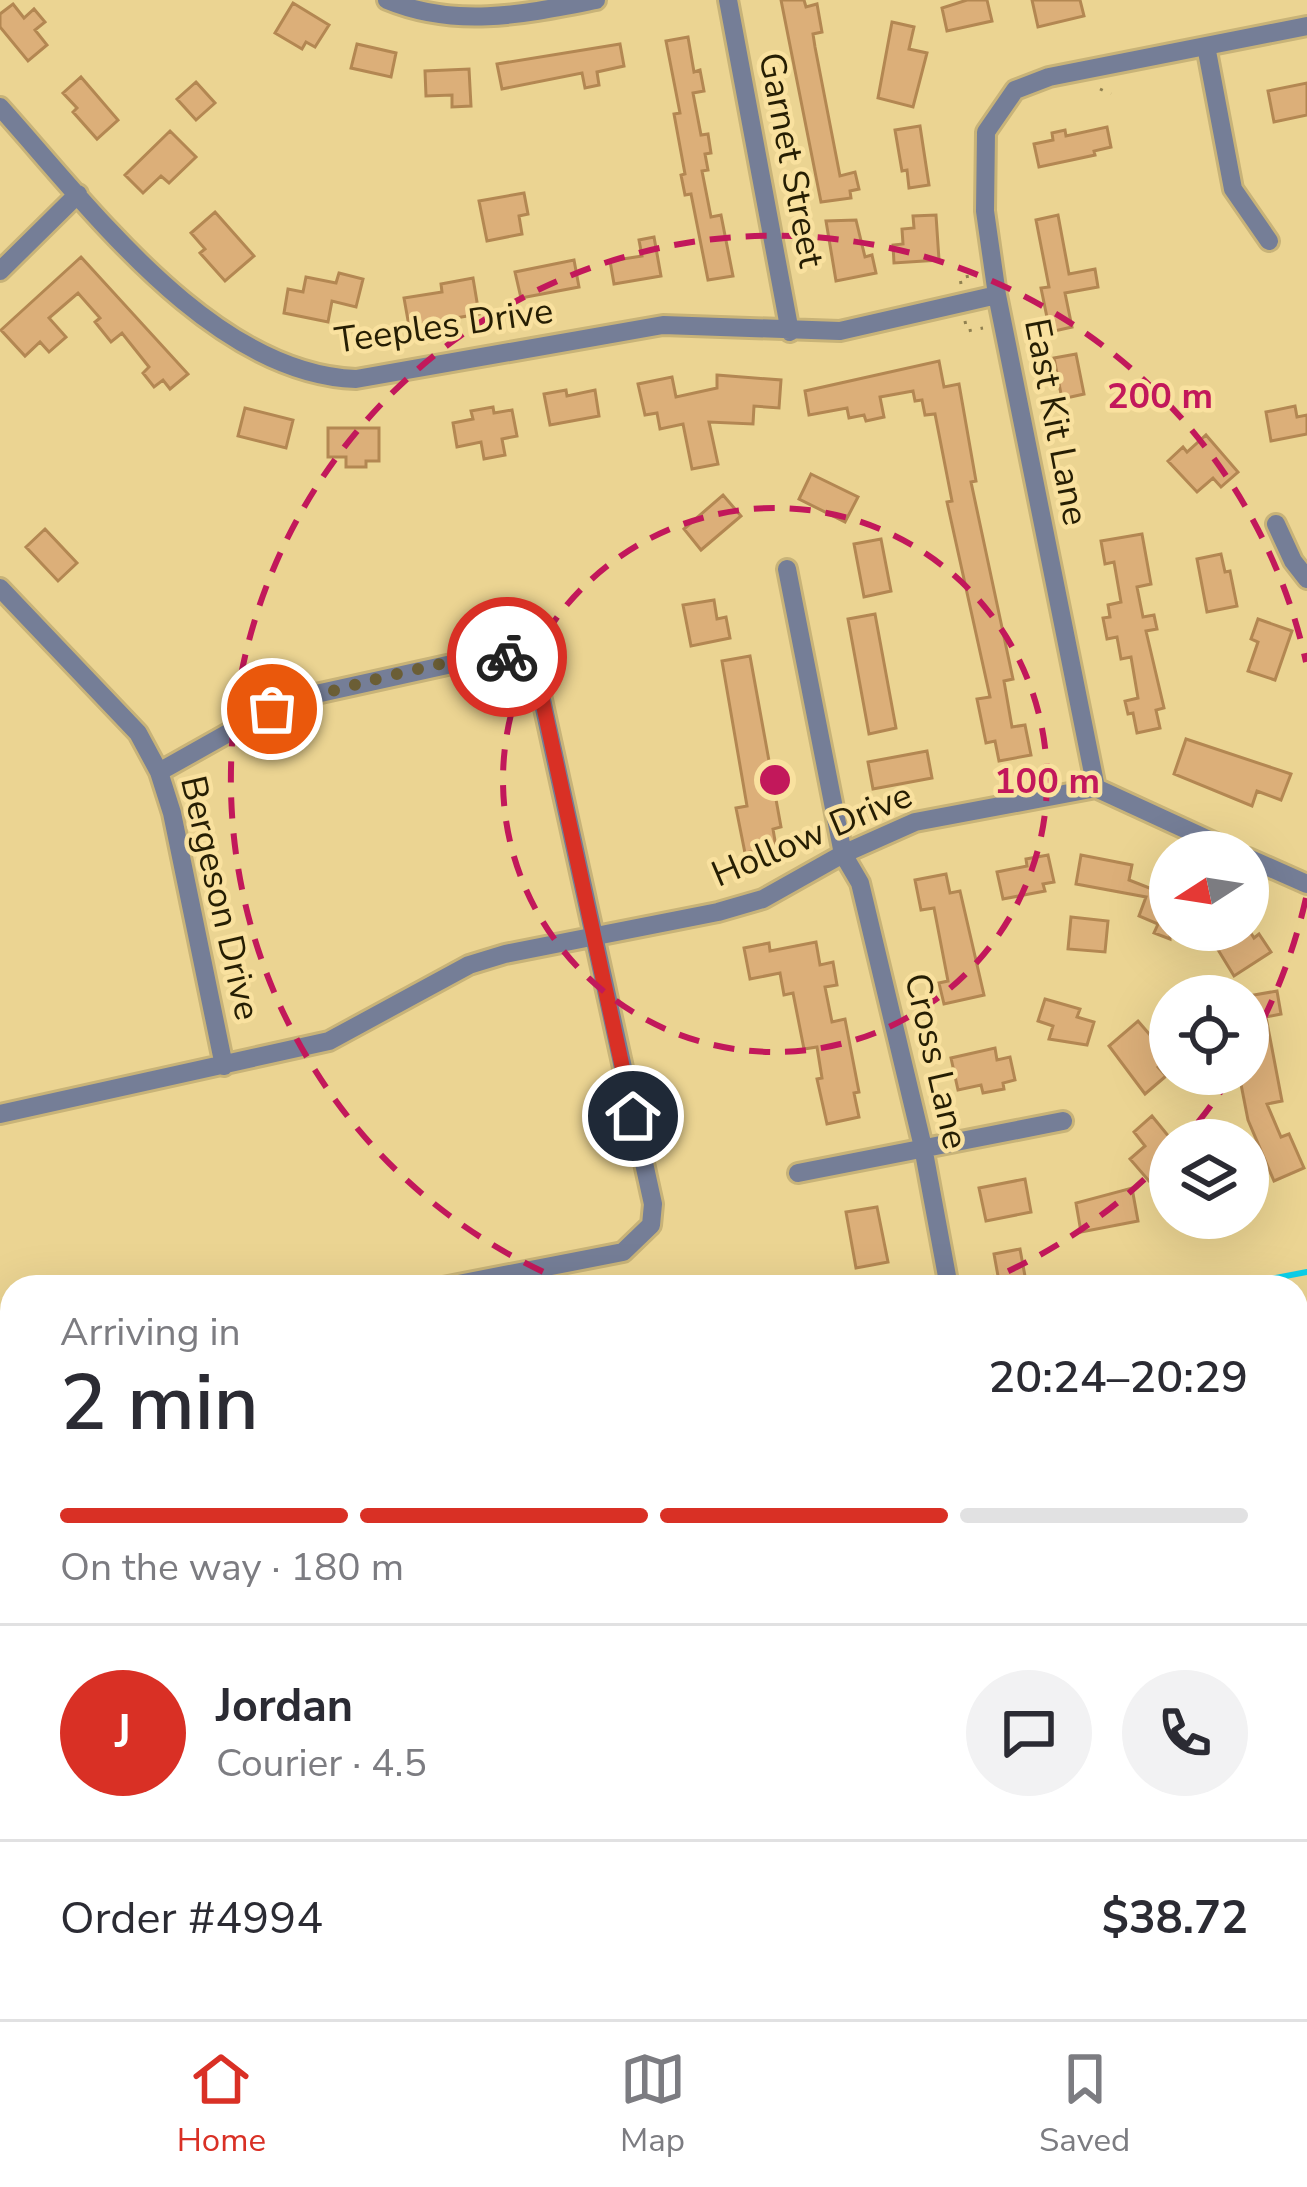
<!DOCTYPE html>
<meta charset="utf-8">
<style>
body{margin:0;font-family:"Nunito Sans",sans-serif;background:#f2f2f3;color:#2b2b33;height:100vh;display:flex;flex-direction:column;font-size:45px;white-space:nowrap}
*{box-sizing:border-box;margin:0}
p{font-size:39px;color:#7c7c81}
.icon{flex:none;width:66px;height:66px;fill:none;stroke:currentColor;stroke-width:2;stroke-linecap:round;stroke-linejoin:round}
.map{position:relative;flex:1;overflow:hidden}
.side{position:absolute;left:0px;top:1275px;width:1308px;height:744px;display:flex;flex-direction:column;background:#fff;border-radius:36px 36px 0 0;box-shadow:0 12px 48px #0002}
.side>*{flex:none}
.needle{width:78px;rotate:258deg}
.buttons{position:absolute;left:1149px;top:831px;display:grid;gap:24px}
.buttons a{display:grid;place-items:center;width:120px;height:120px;border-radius:50%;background:#fff;box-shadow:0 12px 48px #0002;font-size:60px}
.pin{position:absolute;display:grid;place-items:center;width:102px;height:102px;color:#fff;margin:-51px;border:6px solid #fff;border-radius:50%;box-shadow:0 3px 12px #0007}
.courier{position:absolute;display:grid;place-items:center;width:120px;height:120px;margin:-60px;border:9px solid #d93025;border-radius:50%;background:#fff;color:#222;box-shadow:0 3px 15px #0007}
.overview em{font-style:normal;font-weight:600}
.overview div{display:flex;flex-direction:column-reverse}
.overview{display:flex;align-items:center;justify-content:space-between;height:204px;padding:0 60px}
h1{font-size:78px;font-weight:600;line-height:90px}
.bar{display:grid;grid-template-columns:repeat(4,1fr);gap:18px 12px;align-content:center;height:144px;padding:0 60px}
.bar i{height:15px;border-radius:9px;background:#e1e1e2}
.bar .on{background:#d93025}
.bar p{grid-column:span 4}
.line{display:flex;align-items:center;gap:30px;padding:0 60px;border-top:3px solid #e1e1e2}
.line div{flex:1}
.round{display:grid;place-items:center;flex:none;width:126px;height:126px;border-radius:63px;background:#f2f2f3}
.tabs{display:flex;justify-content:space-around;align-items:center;height:168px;border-top:3px solid #e1e1e2;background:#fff;font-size:33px;color:#7c7c81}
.tabs a{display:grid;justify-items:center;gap:6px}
.tabs .on{color:#d93025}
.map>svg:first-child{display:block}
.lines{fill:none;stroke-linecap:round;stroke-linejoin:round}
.stream{stroke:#0bd0ea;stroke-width:6}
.canal{stroke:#0bd0ea;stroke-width:18}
.building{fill:#dcaf79;stroke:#b38752;stroke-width:3}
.minor-casing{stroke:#c8b378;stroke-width:24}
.path{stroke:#908050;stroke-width:3;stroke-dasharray:3 9;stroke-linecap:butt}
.minor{stroke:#757e97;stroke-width:18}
.done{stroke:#6b5e35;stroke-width:12;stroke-dasharray:0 21.6}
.route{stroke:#d93025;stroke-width:15}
.ring{fill:none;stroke:#c2185b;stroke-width:6;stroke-dasharray:21 15}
.labels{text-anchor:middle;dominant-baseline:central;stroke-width:9;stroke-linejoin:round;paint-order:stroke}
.street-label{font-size:36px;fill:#261e03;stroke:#f9e19f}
.centre{fill:#c2185b;stroke:#f9e19f;stroke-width:6}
.ring-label{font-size:36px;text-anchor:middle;font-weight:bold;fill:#c2185b;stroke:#f9e19f;stroke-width:9;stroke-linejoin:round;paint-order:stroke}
</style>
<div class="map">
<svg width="1307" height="2019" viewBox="0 0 1307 2019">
<rect width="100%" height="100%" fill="#ebd492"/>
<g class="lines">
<path class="stream" d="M1228,1287L1307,1272
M0,1520L12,1522"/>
<path class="canal" d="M0,1689L12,1690
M855,2007L864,2019"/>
</g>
<path class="building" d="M781,0H804L806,7L817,4L822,32L813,34L815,47L840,176L855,172L859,189L850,191L851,198L821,202Z
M967,0H987L992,21L947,31L942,8Z
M1032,0H1080L1084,16L1038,27Z
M293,3L329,25L315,47L306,42L302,49L275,33Z
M13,4L24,18L34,9L45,22L35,30L47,45L28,61L0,27V14Z
M892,22L914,27L909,49L927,53L913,107L878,98Z
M688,37L694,72L700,70L704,91L693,93L701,135L708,134L711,153L705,154L708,170L702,171L711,217L721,215L733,276L708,280L691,194L685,195L681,175L685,174L674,114L680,113L666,41Z
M357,44L396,53L391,77L351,68Z
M620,44L624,66L597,72L599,85L585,88L582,73L502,89L497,64Z
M469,69L471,106L452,107V95L426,96L425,71Z
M81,77L118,120L97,139L73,112L77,108L63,93Z
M196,82L215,103L196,120L177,99Z
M1307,83V115L1274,122L1268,91Z
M920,126L929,185L909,188L907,170L902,171L895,130Z
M1107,127L1111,147L1094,151L1095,155L1039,167L1034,144L1053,140L1052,133L1065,130L1066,136Z
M170,131L196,157L169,183L161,176L143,193L125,175Z
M524,193L528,214L519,216L522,234L487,241L479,201Z
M215,212L254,256L225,281L200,253L205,249L191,233Z
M936,215L939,260L894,263L893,245L903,244L902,229L914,228L913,216Z
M1058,215L1069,274L1095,269L1098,287L1065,293L1072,327L1050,332L1041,288L1049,287L1036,220Z
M856,220L865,257L872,255L876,273L836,281L826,221Z
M654,237L661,276L614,284L610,261L642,256L639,240Z
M81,257L188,374L170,389L163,380L154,387L143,373L149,367L122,333L111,342L95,322L100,318L78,293L49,318L66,337L49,352L40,342L25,356L1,330Z
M574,260L579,287L521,298L515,272Z
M339,273L363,279L356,307L332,301L328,322L284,313L288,289L303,292L306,277L336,283Z
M473,278L479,314L409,326L404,298L442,292L441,284Z
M1076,354L1084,394L1062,399L1054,358Z
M939,361L944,387L959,384L976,481L971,482L1013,679L1004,681L1012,727L1025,725L1031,755L999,761L995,741L986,743L977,699L990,697L947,502L952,501L935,414L925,415L922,400L915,401L913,391L880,397L884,417L866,421L864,415L849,418L847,408L809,415L805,391Z
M717,375L781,380L779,408L754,406L753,424L709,422L718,464L692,469L683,424L660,429L657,413L645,415L638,384L672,377L676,397L717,388Z
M566,390L567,396L595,390L599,416L550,425L544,394Z
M1295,406L1297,417L1307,415V434L1271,441L1266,412Z
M493,407L494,413L512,410L517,436L502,439L505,455L484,459L481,442L457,447L453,423L473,419L471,411Z
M245,408L293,420L286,448L238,436Z
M328,428H379V461H366V467H346V457H328Z
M1206,435L1238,472L1221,487L1213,478L1197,492L1168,461L1183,447L1187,452Z
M811,474L858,497L845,522L799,499Z
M723,495L741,516L701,550L684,529Z
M45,529L77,563L58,581L26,547Z
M1142,534L1151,584L1137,587L1143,617L1154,615L1157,629L1146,631L1164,708L1156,710L1160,728L1137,733L1133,713L1128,714L1125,701L1138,698L1131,657L1121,659L1117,637L1107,639L1103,618L1110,617L1108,605L1121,602L1114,562L1105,564L1101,541Z
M881,539L891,591L864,597L854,544Z
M1221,554L1225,572L1230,571L1237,606L1207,612L1197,559Z
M714,600L717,619L726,617L730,638L691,646L683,605Z
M875,614L896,728L869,734L848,619Z
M1258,619L1292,631L1275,680L1248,671L1258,642L1251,639Z
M750,656L781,827L773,829L776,847L745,853L736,808L747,806L722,661Z
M1186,739L1291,774L1281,800L1257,791L1252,806L1174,774Z
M927,751L932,778L873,789L868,762Z
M1048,855L1054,882L1043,884L1045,891L1003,899L997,872L1027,866L1026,859Z
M1081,855L1132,865L1129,880L1170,896V939L1154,933L1158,924L1139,916L1146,897L1076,884Z
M946,874L950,893L960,891L984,995L944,1004L939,983L948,981L934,908L921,910L915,880Z
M1071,917L1108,921L1105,952L1068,949Z
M1206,930H1249L1254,938L1259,934L1271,952L1234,976Z
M816,942L820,965L833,962L837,985L825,987L832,1022L845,1019L859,1092L854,1093L859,1117L827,1124L817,1079L822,1078L817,1047L804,1049L793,993L784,995L780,973L750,979L744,948L769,943L770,951Z
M1277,991L1281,1014L1266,1017L1282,1101L1267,1104L1281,1137L1289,1134L1304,1168L1274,1181L1248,1120L1239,1074H1248V996Z
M1045,999L1080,1009L1077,1017L1094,1022L1087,1045L1049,1039L1053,1026L1038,1021Z
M1138,1021L1169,1057L1158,1067L1166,1076L1145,1094L1109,1046Z
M995,1048L997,1060L1010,1057L1015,1080L1003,1083L1004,1089L983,1093L981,1085L958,1090L951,1058Z
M1152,1116L1170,1138V1163L1149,1181L1130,1159L1145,1146L1134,1132Z
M1025,1179L1031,1212L986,1221L979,1188Z
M1132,1188L1138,1221L1081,1232L1076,1203Z
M877,1207L888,1262L856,1268L846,1212Z
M1020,1249L1027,1287H1000L994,1254Z"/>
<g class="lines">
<defs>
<path id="minor" d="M387,0C457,29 525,14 596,0
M728,0L790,332
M1206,46L1233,189L1269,241
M0,107C90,207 212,374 356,379L663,325L840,331L997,295
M0,271L78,194
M1276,524L1293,561L1307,579
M787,569L843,854L860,883L923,1147L949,1287
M0,588L138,733L159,772L172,813L224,1066
M159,772L271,709L316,694L497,654C523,660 530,670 541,695L653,1204L651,1225L623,1252L443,1287
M1096,788L997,295L985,211L986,132L1015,90L1049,77L1307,26
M1248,858L1307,884
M0,1114L329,1041L469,965L505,954L718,912L763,899L843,854L915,822L1096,788L1235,852
M798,1173L1063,1121
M0,1376L12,1374
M1296,1405L1307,1403
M1296,1623L1307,1621
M0,1929L12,1932
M309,2007L359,2019
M1061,2007L1068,2019
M1172,2019L1193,2007"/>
</defs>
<use href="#minor" class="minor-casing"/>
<path class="path" d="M1100,89L1111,94
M961,284L960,278L975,275
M965,321L967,331L983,328
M0,1652L12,1655
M0,1717L12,1720
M1296,1997L1307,2001
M819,2007L827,2019
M897,2007L904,2019"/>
<use href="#minor" class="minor"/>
</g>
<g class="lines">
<path class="done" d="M272,709C312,696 474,649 507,657"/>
<path class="route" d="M507,657L531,670L541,694L633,1116"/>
</g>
<g class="ring">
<circle cx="775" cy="780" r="272"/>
<path d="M1306 898A544 544 0 0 1 1248 1048M1231 1076A544 544 0 0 1 1186 1137M1170 1154A544 544 0 0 1 974 1286M576 1286A544 544 0 1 1 1306 662"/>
</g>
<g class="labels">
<g class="street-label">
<text transform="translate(791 160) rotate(79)">Garnet Street</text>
<text transform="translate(444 326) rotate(-8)">Teeples Drive</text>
<text transform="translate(1056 422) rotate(79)">East Kit Lane</text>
<text transform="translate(812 835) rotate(-23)">Hollow Drive</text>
<text transform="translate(220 898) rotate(77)">Bergeson Drive</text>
<text transform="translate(936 1061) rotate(77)">Cross Lane</text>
</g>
</g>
<circle cx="775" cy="780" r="18" class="centre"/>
<g class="ring-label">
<text x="1160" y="408">200 m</text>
<text x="1047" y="793">100 m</text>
</g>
</svg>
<div class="buttons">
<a><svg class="needle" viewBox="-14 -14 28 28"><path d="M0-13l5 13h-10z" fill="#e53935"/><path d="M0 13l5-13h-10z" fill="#7c7c81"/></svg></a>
<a><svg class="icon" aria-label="locate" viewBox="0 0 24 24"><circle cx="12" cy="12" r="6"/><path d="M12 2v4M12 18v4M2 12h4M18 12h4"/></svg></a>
<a><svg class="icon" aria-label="layers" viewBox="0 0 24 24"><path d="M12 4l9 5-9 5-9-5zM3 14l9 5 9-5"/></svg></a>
</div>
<div class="pin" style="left:272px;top:709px;background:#ea580c"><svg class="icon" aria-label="bag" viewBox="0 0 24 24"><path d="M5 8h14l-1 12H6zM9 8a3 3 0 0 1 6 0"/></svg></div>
<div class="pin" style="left:633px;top:1116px;background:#1f2937"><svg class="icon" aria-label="home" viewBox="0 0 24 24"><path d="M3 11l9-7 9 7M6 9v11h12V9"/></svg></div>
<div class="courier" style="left:507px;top:657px"><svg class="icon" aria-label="bike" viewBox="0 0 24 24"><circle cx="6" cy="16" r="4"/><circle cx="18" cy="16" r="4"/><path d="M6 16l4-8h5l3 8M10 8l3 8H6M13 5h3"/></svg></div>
<section class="side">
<div class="overview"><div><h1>2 min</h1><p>Arriving in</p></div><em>20:24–20:29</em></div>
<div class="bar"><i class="on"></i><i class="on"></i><i class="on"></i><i></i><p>On the way · 180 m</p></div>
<div class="line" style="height:216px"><b class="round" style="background:#d93025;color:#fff">J</b><div><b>Jordan</b><p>Courier · 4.5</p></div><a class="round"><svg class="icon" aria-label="chat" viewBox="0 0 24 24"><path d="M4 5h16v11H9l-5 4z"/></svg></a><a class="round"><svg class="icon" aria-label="phone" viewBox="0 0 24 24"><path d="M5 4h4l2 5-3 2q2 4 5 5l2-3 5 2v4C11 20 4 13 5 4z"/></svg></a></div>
<div class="line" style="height:156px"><div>Order #4994</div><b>$38.72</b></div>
</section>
</div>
<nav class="tabs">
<a class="on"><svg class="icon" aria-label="home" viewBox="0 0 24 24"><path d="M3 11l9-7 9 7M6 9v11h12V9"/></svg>Home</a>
<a><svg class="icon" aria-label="map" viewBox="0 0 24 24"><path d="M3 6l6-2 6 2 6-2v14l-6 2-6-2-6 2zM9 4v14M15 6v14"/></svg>Map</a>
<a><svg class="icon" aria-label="saved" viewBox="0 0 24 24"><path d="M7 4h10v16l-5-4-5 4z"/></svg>Saved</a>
</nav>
